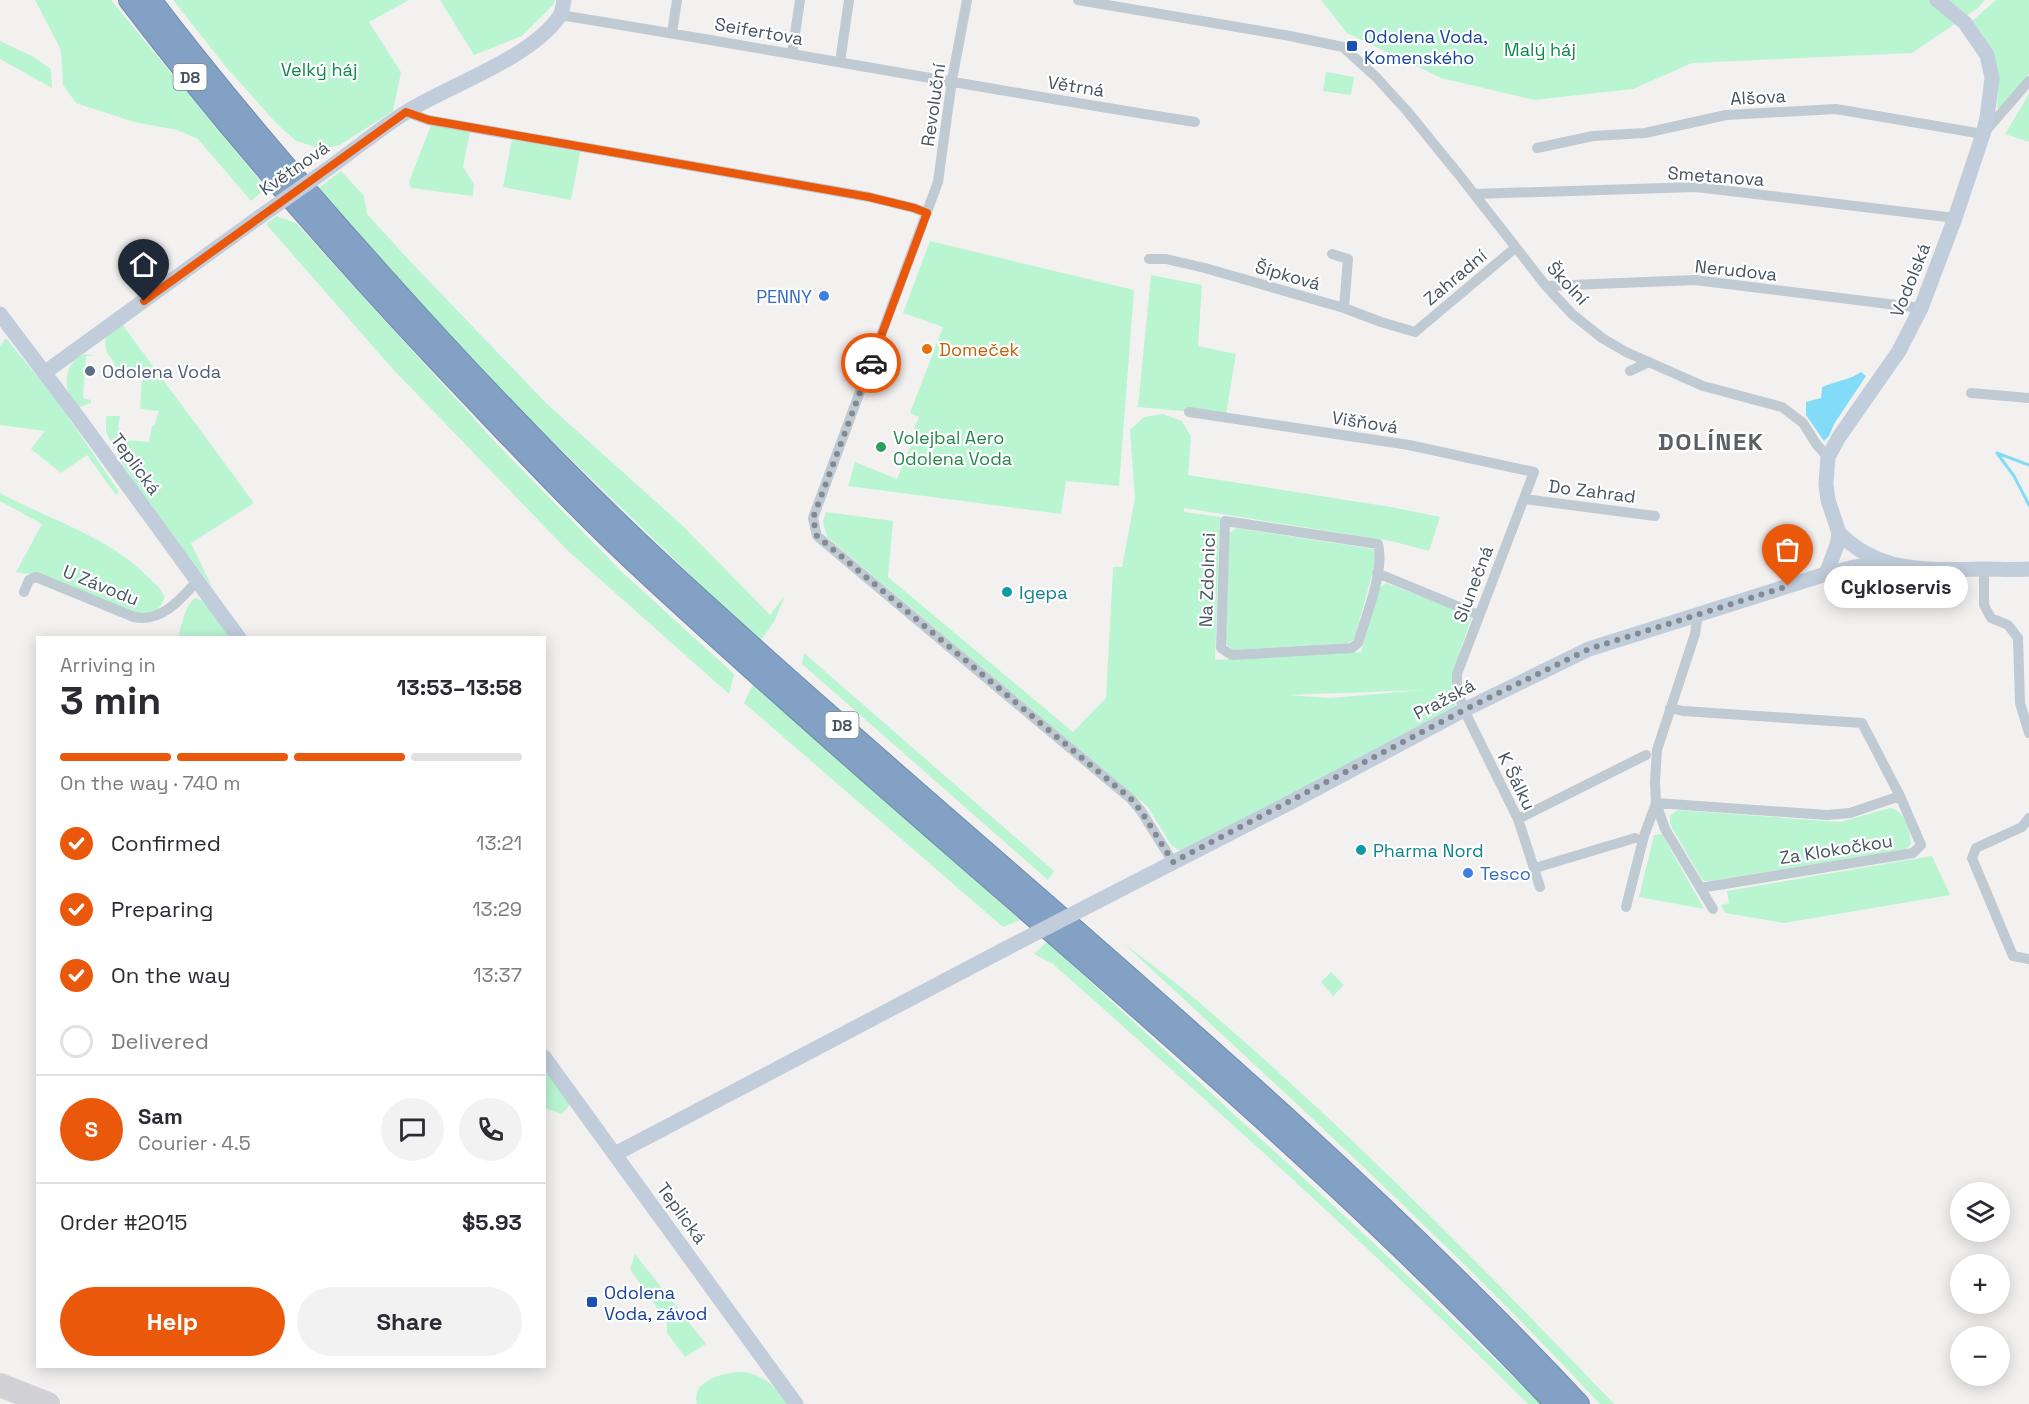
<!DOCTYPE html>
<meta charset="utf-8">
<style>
body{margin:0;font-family:"Space Grotesk",sans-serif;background:#f2f2f3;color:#2b2b33;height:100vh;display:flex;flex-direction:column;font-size:22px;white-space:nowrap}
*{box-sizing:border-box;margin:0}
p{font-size:20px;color:#7c7c81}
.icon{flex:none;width:33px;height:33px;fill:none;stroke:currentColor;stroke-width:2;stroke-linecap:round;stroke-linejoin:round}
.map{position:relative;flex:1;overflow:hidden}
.panel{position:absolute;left:36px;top:636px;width:510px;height:732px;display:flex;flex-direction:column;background:#fff;border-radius:0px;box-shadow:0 3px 15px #0003}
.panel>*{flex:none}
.fabs{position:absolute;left:1950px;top:1182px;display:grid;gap:12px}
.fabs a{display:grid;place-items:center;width:60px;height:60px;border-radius:50%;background:#fff;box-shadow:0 3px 15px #0003;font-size:30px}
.pin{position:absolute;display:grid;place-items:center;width:51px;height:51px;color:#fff;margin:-62px -26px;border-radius:50% 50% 50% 0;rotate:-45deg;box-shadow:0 0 6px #0007}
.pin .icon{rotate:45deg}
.courier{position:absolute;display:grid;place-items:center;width:60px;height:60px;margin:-30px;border:4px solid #ea580c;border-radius:50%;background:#fff;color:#222;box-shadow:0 2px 8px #0007}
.bubble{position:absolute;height:42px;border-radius:21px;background:#fff;box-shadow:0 3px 15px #0003;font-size:20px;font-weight:800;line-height:42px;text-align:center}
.head em{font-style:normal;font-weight:800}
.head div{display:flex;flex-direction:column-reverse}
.head{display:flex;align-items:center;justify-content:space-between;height:102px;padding:0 24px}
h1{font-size:39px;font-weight:800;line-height:45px}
.bar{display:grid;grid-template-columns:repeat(4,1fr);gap:9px 6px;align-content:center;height:72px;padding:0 24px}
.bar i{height:8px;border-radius:4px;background:#e1e1e2}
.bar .current{background:#ea580c}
.bar p{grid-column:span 4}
.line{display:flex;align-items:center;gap:15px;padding:0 24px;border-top:2px solid #e1e1e2}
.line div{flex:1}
.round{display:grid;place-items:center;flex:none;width:63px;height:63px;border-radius:32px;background:#f2f2f3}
ol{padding:0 24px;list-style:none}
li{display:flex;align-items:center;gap:18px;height:66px}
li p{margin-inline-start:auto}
li .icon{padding:6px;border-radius:50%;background:#ea580c;color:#fff;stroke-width:4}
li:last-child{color:#7c7c81}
li i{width:33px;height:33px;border:3px solid #e1e1e2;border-radius:50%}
.button{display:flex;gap:12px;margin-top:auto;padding:12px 24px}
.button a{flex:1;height:69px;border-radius:36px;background:#ea580c;color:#fff;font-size:24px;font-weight:800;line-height:69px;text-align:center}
.button a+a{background:#f2f2f3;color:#2b2b33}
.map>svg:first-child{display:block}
.green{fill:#baf5d2;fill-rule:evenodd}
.water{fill:#82dcf7}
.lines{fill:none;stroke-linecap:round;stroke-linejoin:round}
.stream{stroke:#82dcf7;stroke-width:3}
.taxiway{stroke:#d2d2d6;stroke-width:24}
.highway-casing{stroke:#6d8cb0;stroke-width:22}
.street{stroke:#bfcad3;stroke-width:10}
.secondary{stroke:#c1cddb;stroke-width:15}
.highway{stroke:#82a1c4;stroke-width:20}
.secondary-bridge{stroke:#c1cddb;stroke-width:15}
.done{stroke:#838a92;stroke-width:6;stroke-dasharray:0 10.8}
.route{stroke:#ea580c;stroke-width:8}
.transit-dot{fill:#1a4fb4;stroke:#fff;stroke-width:2}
.shop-dot{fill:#3f7fe0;stroke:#fff;stroke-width:2}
.food-dot{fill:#e8710a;stroke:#fff;stroke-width:2}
.service-dot{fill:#5c6f8a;stroke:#fff;stroke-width:2}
.leisure-dot{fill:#2e9e5b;stroke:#fff;stroke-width:2}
.culture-dot{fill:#0f9aa8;stroke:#fff;stroke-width:2}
.labels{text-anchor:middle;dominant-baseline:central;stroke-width:4.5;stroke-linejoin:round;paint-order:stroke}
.shield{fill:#fff;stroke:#7e8790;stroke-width:1.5}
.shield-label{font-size:16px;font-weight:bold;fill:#465360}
.street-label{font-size:18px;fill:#465360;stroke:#fff}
.transit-label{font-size:18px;fill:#164399;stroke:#fff;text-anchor:start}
.park-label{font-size:18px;fill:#0c864b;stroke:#fff}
.shop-label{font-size:18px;fill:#366cbe;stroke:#fff;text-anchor:end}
.food-label{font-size:18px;fill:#c56008;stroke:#fff;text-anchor:start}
.service-label{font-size:18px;fill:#4e5e75;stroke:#fff;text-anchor:start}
.leisure-label{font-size:18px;fill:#27864d;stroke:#fff;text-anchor:start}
.culture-label{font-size:18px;fill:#0d838f;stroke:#fff;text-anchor:start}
.district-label{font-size:24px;font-weight:bold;letter-spacing:1.5px;fill:#5c6066;stroke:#fff}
</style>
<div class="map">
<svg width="2029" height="1404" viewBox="0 0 2029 1404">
<rect width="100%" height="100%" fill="#f3f0f0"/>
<path class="green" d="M35,0H111L266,188L251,201L198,139L177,130L134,122L76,103L63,85L61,50Z
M173,0H409L369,22L401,72L393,111L340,145L321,149L296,141L276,123L226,67Z
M440,0H555L554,4L522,36L474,55Z
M1321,0H1985L1978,8L1912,53L1692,63L1633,89L1534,100L1441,78L1347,33Z
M1996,0H2029V74L2002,109L1997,107C2000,70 1996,49 1972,21Z
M0,41L32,56L51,69L52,88L0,59Z
M1326,72L1354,77L1351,95L1323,91Z
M2029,94V142L2005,134Z
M431,125L470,132L463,167L474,184L473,196L411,188L409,182Z
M512,139L580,152L571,200L503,187Z
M341,171L364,196L367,214L409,260L547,404L683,526L770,615L785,595L775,620L760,642L518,408L316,190Z
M276,216L296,223L498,445L623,573L734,674L729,694L566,549L390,366L266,224Z
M930,241L1134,290L1119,486L1066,481L1061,514L848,486L855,462L897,479L917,430L914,429L919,417L910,413L943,327L903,313Z
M1151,275L1202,285L1198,346L1236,354L1226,415L1138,407Z
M122,324L254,503L191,543L212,587L145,498L125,468L106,432V417L108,416H120C119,424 115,436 124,440L149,442L152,426H154L159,411L140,409L142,377L127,376V370H120L119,367H116C110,353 103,355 106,337Z
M6,338L58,402L119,492L116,495L87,455L61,473L31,449L45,431L0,425V346Z
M84,354L96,356H86L83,398L91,400V403L80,407C61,394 62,363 84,354Z
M1163,414L1182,421L1191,437L1188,475L1391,507L1440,517L1429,551L1391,541L1184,508V512L1220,517L1215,660L1361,652L1378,589L1386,583L1472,616L1462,645L1451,687L1453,688L1456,710L1182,852L1171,845L1148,807L827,537L823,522L826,512L893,521L888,577L1073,732L1106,698L1113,570V567H1122L1135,498L1130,430L1144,417ZM1423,690L1330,698L1287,695Z
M0,493C50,520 108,536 148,577C156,585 161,588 165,598L158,609L143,616L37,575L16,572L42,524L0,501Z
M1236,528L1373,549L1377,557L1354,640L1348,643L1233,650L1226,644L1229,534Z
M195,598C209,600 224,626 232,638H178C182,624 184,607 195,598Z
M804,653L1054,871L1048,880L802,664Z
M753,684L1020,920L1003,927L744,703Z
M1890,808C1904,809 1911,832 1911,844L1906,849L1710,881H1704L1701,878L1670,824V815L1678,810L1840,822Z
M1662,834L1704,909L1639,897L1654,835Z
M1932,856L1950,895L1784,923L1725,913L1721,905L1729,903L1727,891Z
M1121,941C1147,962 1175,981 1200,1003C1346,1128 1481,1265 1614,1404H1600C1449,1242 1284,1092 1121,941Z
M1047,942L1362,1232L1541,1404H1528C1375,1251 1215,1108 1053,964L1034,954Z
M1331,972L1344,985L1333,996L1321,982Z
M544,1067L566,1096L569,1106L562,1114L545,1108Z
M635,1254L706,1344L685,1357L667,1333V1322L630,1269Z
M745,1372C766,1376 776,1388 789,1404H697C690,1379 728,1371 745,1372Z"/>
<path class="water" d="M1861,372L1866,376L1834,424L1829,436L1824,441L1806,415V402L1821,398L1822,387C1836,381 1849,380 1861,372Z"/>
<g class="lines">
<path class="stream" d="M2029,465L1997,453L2014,476L2029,505"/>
<path class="taxiway" d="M0,1385L48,1404"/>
<defs>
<path id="highway" d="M129,0C235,139 351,270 471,396C531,459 591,523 656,582C784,700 916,815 1048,929C1222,1081 1397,1235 1555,1404
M151,0C222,94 299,183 377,270C469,373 564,473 665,567C968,847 1296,1102 1579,1404"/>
</defs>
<use href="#highway" class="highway-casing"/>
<path class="street" d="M967,0L952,80L938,182L813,518L817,536L1131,799L1141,811L1173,862
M1078,0L1290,36L1343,47L1376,77L1407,111L1460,176L1546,286L1572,314L1602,338L1626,352L1703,386L1782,407L1803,423L1817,445L1828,457
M560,15C772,49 983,89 1195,122
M672,33L677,0
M792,54L800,0
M840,62L849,0
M406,112L428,120L869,197L914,208L927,213
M1537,148L1593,136L1645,133L1726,115L1836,109L1983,134L2029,81
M1474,194L1696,187L1955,218
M1332,254L1348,259L1344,308
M1149,259H1166L1205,268L1344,308L1381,322L1415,332L1515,248
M1546,286L1695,280L1921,308
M1630,371L1649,362
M1971,393L2029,398
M1189,412L1409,445L1534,472L1457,674V690L1464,710L1518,819L1540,887
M1524,499L1655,516
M1225,521L1378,544C1385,570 1366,616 1358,643L1352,648L1232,655L1221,648Z
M1984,569V605L1991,618L2008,625L2018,638L2020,703L2029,733
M1377,573L1479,615
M24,592L29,580L36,577L134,617C161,623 181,599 197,581
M1670,708L1683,711L1862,723L1900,796L1921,845L1913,853L1700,888
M2029,818L2022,827L1976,848L1972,858L2013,956L2029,959
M1518,819L1646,755
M1535,868L1635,838
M1626,907L1644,836L1656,803L1655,782L1657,750L1695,634L1698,613
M1713,909L1665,829L1656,803L1827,815L1850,813L1900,796"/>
<path class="secondary" d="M333,165C358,147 382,127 408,111C452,84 529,59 559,17C562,13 563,6 564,0
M0,314L77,416L239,638
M44,373L258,218
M1839,533C1879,574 1930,570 1983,569C1998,569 2014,570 2029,569
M1826,574L1837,545L1839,533L1828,500L1826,484L1828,457L1839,437L1899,351L1921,308L1955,218L1983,134L1987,118L1992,78L1987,55L1965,23L1937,0
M1098,901L1295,800L1464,710L1589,649L1826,574L1854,567L1890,563
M544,1057L796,1404
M615,1154L1007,948"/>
<use href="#highway" class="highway"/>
<path class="secondary-bridge" d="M258,218L333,165
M1007,948L1098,901"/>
</g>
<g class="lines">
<path class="done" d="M871,363L813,518L817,536L1131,799L1141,811L1173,862L1464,710L1589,649L1788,586"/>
<path class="route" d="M144,301L406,112L429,120L869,197L914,208L927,213L871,363"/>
</g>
<g class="transit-dot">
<rect x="1346" y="40" width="12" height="12" rx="3"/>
<rect x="586" y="1296" width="12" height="12" rx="3"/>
</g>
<g class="shop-dot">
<circle cx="824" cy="296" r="6"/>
<circle cx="1468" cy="873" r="6"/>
</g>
<circle class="food-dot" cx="927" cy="349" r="6"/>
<circle class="service-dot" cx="90" cy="371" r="6"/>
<circle class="leisure-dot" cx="881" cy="447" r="6"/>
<g class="culture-dot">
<circle cx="1007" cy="592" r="6"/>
<circle cx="1361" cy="850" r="6"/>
</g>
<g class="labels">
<g class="shield">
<rect x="173.5" y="64" width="33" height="26" rx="4.5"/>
<rect x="825.5" y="712" width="33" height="26" rx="4.5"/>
</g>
<g class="shield-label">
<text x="190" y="77">D8</text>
<text x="842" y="725">D8</text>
</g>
<g class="street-label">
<text transform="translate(759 31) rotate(10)">Seifertova</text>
<text transform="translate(1076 86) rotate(9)">Větrná</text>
<text transform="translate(1758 97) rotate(-3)">Alšova</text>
<text transform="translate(933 105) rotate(-82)">Revoluční</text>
<text transform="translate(294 168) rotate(-35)">Květnová</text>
<text transform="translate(1716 176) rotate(4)">Smetanova</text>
<text transform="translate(1736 270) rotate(6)">Nerudova</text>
<text transform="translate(1288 275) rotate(16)">Šípková</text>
<text transform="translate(1455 277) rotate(-40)">Zahradní</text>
<text transform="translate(1910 280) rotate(-68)">Vodolská</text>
<text transform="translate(1568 283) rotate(47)">Školní</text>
<text transform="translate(1365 422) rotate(9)">Višňová</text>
<text transform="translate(136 464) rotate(54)">Teplická</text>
<text transform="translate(1592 491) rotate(7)">Do Zahrad</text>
<text transform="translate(1207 580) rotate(-88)">Na Zdolnici</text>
<text transform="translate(1473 584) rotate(-69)">Slunečná</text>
<text transform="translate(101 585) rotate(22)">U Závodu</text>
<text transform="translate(1444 699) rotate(-28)">Pražská</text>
<text transform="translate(1517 781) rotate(64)">K Šálku</text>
<text transform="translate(1836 849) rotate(-9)">Za Klokočkou</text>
<text transform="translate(682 1213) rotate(54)">Teplická</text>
</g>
<g class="transit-label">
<text x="1364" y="36">Odolena Voda,<tspan x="1364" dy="21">Komenského</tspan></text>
<text x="604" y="1292">Odolena<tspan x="604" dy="21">Voda, závod</tspan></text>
</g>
<g class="park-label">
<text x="1540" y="49">Malý háj</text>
<text x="319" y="69">Velký háj</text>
</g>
<g class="shop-label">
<text x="812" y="296">PENNY</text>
<text x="1480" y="873" text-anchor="start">Tesco</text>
</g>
<g class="food-label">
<text x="939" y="349">Domeček</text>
</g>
<g class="service-label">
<text x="102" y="371">Odolena Voda</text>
</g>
<g class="leisure-label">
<text x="893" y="437">Volejbal Aero<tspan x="893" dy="21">Odolena Voda</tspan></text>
</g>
<g class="culture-label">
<text x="1019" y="592">Igepa</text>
<text x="1373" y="850">Pharma Nord</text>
</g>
<g class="district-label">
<text x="1711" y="441">DOLÍNEK</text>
</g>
</g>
</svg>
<div class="fabs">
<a><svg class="icon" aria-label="layers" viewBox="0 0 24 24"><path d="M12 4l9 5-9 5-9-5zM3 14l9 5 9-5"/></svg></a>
<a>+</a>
<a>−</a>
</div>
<div class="pin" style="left:1788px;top:586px;background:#ea580c"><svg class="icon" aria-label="bag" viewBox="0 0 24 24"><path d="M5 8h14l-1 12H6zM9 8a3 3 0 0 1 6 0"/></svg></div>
<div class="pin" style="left:144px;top:301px;background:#1f2937"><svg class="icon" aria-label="home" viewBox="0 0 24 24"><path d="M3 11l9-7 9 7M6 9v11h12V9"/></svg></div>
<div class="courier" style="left:871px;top:363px"><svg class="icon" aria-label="car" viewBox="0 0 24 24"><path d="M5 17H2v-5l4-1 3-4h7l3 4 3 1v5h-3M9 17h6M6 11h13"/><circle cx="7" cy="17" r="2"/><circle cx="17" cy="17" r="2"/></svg></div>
<div class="bubble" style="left:1824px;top:566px;width:144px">Cykloservis</div>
<section class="panel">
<div class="head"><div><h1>3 min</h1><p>Arriving in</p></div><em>13:53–13:58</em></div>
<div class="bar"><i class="current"></i><i class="current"></i><i class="current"></i><i></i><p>On the way · 740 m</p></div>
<ol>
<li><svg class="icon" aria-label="check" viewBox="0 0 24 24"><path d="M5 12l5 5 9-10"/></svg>Confirmed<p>13:21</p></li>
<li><svg class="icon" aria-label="check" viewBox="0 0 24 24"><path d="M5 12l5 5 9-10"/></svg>Preparing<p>13:29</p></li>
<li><svg class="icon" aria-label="check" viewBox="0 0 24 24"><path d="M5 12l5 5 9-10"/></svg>On the way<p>13:37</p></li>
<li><i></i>Delivered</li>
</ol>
<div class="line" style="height:108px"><b class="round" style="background:#ea580c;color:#fff">S</b><div><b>Sam</b><p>Courier · 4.5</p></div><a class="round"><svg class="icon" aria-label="chat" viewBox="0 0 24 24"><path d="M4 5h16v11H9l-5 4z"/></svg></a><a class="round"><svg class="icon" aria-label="phone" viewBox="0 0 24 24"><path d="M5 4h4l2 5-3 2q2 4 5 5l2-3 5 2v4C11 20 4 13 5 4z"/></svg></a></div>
<div class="line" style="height:78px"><div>Order #2015</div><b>$5.93</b></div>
<div class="button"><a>Help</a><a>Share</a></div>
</section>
</div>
